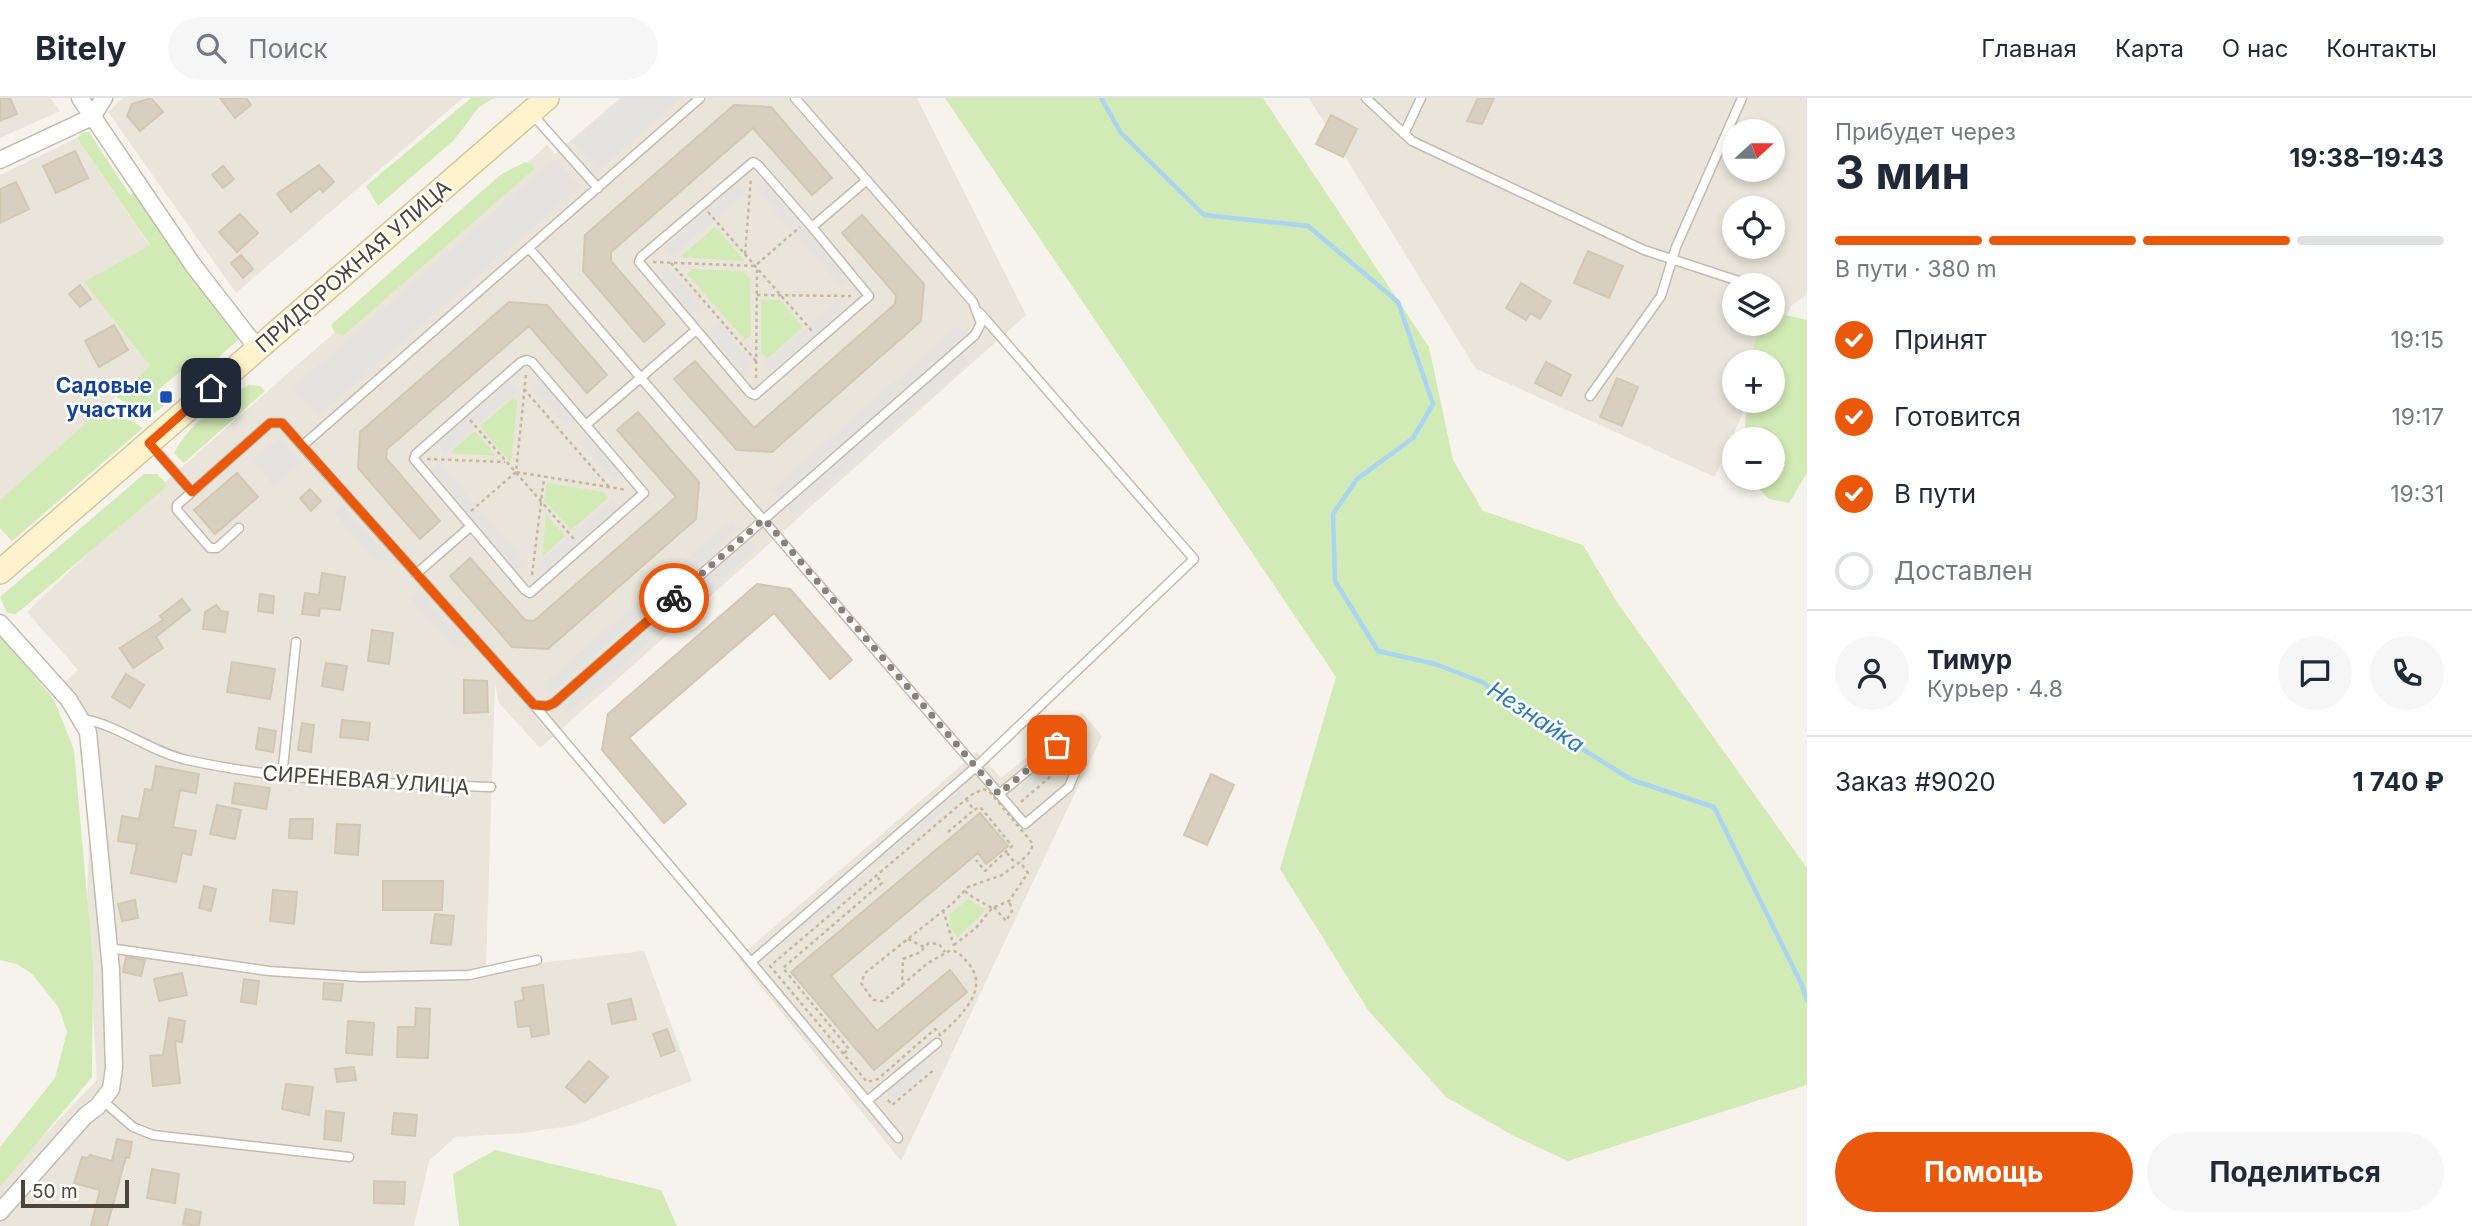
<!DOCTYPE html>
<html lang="ru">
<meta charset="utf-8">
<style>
body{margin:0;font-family:Inter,sans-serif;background:#f6f6f7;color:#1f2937;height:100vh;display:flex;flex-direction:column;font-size:26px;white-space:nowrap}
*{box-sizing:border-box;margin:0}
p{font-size:23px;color:#747a83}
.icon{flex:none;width:38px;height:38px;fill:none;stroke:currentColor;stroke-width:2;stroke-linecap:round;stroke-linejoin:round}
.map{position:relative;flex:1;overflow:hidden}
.side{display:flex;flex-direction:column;background:#fff;width:665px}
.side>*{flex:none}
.needle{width:46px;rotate:69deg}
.tools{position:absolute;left:1722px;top:21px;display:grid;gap:14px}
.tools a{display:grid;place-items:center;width:63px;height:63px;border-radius:50%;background:#fff;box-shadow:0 4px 10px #0003;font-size:35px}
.scale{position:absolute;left:21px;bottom:18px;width:108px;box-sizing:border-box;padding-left:7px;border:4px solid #4b4439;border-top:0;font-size:19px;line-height:24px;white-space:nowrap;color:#4b4439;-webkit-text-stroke:5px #fff;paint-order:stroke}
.pin{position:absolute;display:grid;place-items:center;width:60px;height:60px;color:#fff;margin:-30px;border-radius:14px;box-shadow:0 4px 10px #0006}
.courier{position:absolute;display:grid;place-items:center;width:70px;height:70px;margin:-35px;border:5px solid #ea580c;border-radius:50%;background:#fff;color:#222;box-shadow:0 2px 9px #0007}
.overview em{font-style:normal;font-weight:700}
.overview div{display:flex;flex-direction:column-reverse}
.overview{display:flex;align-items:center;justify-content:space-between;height:119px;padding:0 28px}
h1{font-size:46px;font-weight:700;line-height:52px}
.bar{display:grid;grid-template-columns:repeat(4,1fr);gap:10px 7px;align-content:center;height:84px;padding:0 28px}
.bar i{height:9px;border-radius:5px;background:#e0e1e3}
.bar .selected{background:#ea580c}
.bar p{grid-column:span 4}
.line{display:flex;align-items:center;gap:18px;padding:0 28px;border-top:2px solid #e0e1e3}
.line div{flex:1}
.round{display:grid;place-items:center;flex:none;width:74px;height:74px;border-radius:37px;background:#f6f6f7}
ol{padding:0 28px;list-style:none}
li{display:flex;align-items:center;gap:21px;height:77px}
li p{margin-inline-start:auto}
li .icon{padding:7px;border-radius:50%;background:#ea580c;color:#fff;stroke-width:4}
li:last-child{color:#747a83}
li i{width:38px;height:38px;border:4px solid #e0e1e3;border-radius:50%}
.action{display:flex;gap:14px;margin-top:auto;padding:14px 28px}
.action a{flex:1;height:80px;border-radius:42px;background:#ea580c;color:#fff;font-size:28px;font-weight:700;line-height:80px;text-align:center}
.action a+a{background:#f6f6f7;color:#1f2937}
header{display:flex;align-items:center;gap:42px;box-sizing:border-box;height:98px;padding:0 35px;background:#fff;border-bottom:2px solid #e0e1e3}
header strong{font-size:33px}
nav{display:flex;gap:38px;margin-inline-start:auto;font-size:24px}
.search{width:490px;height:63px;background:#f6f6f7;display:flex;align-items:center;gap:18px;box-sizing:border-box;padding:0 24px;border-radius:38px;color:#747a83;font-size:26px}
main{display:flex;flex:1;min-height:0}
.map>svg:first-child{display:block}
.residential{fill:#eae5da;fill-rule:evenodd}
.green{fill:#d2eab5}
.parking{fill:#e5e3e0}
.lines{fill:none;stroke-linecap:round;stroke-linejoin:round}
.stream{stroke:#a9d4f2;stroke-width:4.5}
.building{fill:#d8cfc1;stroke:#d3c7b4;stroke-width:2}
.service-casing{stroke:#c2bbae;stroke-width:11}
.minor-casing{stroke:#c2bbae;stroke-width:19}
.secondary-casing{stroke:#d6c79b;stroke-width:26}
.path{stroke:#c4b79f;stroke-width:2.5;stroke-dasharray:3.5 3.5;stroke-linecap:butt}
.service{stroke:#fff;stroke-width:8}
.minor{stroke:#fff;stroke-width:16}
.secondary{stroke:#fff3cd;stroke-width:23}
.done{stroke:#878178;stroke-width:7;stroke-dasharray:0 12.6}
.route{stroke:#ea580c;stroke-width:9}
.transit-dot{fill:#1a4fb4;stroke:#fff;stroke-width:2.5}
.labels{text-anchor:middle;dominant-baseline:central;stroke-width:5;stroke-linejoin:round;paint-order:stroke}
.street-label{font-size:21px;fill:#4b4439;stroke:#fff}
.transit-label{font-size:21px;font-weight:bold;fill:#164399;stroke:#fff;text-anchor:end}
.water-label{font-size:23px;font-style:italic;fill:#2e7ab2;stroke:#fff}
</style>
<header>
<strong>Bitely</strong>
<div class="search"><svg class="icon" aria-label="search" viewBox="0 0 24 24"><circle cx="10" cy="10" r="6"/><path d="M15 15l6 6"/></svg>Поиск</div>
<nav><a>Главная</a><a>Карта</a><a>О нас</a><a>Контакты</a></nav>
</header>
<main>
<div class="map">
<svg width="1807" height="1128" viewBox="0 0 1807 1128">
<rect width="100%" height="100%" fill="#f6f3ec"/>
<path class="residential" d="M0,0H50L60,13L0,40Z
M123,0H463L236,195L108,14Z
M620,0H917L1026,217L540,650L499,605L495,587L486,869L496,870L644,853L692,983L575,1027L524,1035L455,1039L429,1063L414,1128H0V1083L97,982L87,809L92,632L65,584L78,572L27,514L141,405L547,47L555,56Z
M1309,0H1807V196L1791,208L1766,264H1734V303H1748L1715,379L1476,271ZM1734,33H1773V72H1734ZM1734,110H1773V149H1734ZM1734,187H1773V226H1734Z
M77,40L150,148L85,184L150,268L0,402V77Z
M1082,614L1102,638L901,1063L738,860L977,654L1001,680Z"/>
<path class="green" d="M471,0H494L479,9L454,42L378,108L366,88Z
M945,0H1263L1429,249L1453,362L1483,413L1583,447L1617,504L1807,770V987L1568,1063L1514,1038L1446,999L1368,912L1280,771L1336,579Z
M84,34H89L130,97L133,95L142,105L239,241L192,283L182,272L157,293L167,305L150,319L116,299L150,268L84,184L150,147L77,40Z
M525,64L533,67L534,71L344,237L335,235L331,227L500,77Z
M715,129L745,163L680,159Z
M693,171L743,173L750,181L751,237L745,242L687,176Z
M761,202H780L803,229L767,261L761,254Z
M1773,214L1807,222V375L1789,405L1769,401L1748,380H1773V341H1744L1747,303H1773V264H1751L1759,226H1773Z
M249,287L260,288L265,293L184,365L174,355C188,328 222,300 249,287Z
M514,299L517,304L511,365L480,328Z
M106,307L143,330L12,443L0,430V402Z
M475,333L496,358L450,355Z
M144,376H157L164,383L166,389L26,508L15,516L7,515L0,499Z
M547,385L603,394L608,400L571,432L544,402Z
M546,416L565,438L542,459Z
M0,536L54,602L74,652L93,865L92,979L0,1089V1049L55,980L67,934L59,910L32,876L17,866L0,862Z
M968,801L986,812L957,840L950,827L949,817Z
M495,1052L661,1092L677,1128H459L453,1076Z"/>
<path class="parking" d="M623,0H681L598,73L573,44Z
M555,60L580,88L318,318L293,290Z
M765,83L851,182L842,190L756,91Z
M737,85L745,95L672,159L663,149Z
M668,169L702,209L693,217L659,176Z
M838,202L847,212L774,276L765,266Z
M718,226L753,266L743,274L709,234Z
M959,227L967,236L779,401L771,392Z
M961,256L969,265L794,418L786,409Z
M541,281L576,321L567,329L532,289Z
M509,283L518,292L445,356L436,346Z
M589,337L623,377L614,384L580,344Z
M279,340L301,365L274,389L252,363Z
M438,364L526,465L517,473L430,372Z
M612,401L620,411L547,475L539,465Z
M342,407L388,458L379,466L333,414Z
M732,422L739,431L550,596L542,587Z
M749,442L757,451L568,616L560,607Z
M419,492L468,547L459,554L410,500Z
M1059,654L1066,662L1025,697L1019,689Z
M961,691L964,695L883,765L880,761Z
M859,777L863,781L784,847L780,843Z
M922,962L931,972L894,1002L886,992Z"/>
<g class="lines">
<path class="stream" d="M1101,0L1121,35L1204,117L1308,128L1398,204L1433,306L1413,340L1357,381L1333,416L1335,483L1378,553L1435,566L1482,584L1536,622L1632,682L1714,709L1801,885L1807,902"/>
</g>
<path class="building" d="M0,0H10L17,16L0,23Z
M151,0L163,14L140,33L127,18L132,6Z
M220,0H246L251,7L235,20Z
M1478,0H1494L1482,26L1467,23Z
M734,7L771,9L832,80L812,97L753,30L611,154V163L665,226L644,244L583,173L585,137Z
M1331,17L1357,31L1343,59L1316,46Z
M75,53L88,80L56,95L43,68Z
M319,67L334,84L323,94L320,90L291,114L277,96Z
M223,68L234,81L223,90L212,77Z
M16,84L29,111L0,125V91Z
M240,116L258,135L237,154L219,134Z
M862,117L924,186L921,223L772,354L737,352L674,281L695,263L754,330L895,206L896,197L842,135Z
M1588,153L1623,168L1609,200L1574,185Z
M241,157L253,171L243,180L231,165Z
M1521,185L1551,203L1540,221L1530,215L1526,222L1506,210Z
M80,187L91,201L80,209L69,196Z
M509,204L547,207L607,277L587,295L529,228L387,351L386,360L440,423L420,441L358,370L360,334Z
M114,227L128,252L99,269L85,243Z
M1546,264L1571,277L1561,298L1535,285Z
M1617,280L1638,289L1622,328L1600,319Z
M638,314L699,384L696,421L548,551L512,549L450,478L470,460L525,522L534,523L551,508L676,399L617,332Z
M237,375L258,399L215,436L194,412Z
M310,391L321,403L311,413L300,400Z
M322,475L345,479L340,512L320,510L319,518L302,516L305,495L319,497Z
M757,486L790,491L852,562L830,581L774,515L629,640L686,706L664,725L602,652L608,616Z
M260,496L274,498L273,515L258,513Z
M182,501L190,512L156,539L163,550L133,570L120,550L163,522L160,518Z
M216,507L221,513L228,514L225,534L203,531L205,514Z
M372,532L393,535L389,566L368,563Z
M232,564L275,571L270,601L227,594Z
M326,565L347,568L343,592L322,588Z
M126,576L144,587L130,610L112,599Z
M464,582L487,583L488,614L464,615Z
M342,622L370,625L368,642L340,639Z
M302,625L314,627L311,654L298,652Z
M259,630L276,633L273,654L256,651Z
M156,668L199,676L196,695L180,692L173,729L196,733L191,757L182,755L176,784L131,775L137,746L118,743L122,718L139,721L145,691L152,692Z
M1211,676L1234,687L1207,747L1184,737Z
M235,685L270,690L266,711L232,705Z
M217,707L241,712L235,741L210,736Z
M980,715L1008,748L986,766L978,755L831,878L877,933L950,872L967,894L874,972L791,874Z
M290,721H313L312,741L289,740Z
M337,726L360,727L358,757L335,755Z
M383,783H443L442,812H383Z
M204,788L216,791L211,813L199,810Z
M273,792L297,794L294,826L270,823Z
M135,802L138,820L122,823L118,806Z
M435,816L454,818L451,847L431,845Z
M126,859L145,862L141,878L123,874Z
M182,875L187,897L159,903L154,881Z
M244,881L259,883L256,906L241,904Z
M324,885L343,886L341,903L323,901Z
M543,887L549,936L532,939L530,928L518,929L515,904L524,902L522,890Z
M631,901L636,921L612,926L608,906Z
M416,910L430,911L428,960L397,959L398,929H415Z
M169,920L185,923L182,944L175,943L180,985L153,988L150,958L163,957Z
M348,923L374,925L372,957L346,955Z
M667,931L675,953L661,958L653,936Z
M589,963L608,979L585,1005L566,989Z
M354,969L356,982L337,984L335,971Z
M286,986L313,989L309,1017L282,1011Z
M326,1013L344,1015L341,1043L324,1041Z
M394,1015L417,1017L415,1038L392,1036Z
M117,1041L132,1044L129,1060L126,1059L107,1128H91L100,1092L74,1085L82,1059L88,1060L90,1057L112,1063Z
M152,1071L179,1076L175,1105L147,1100Z
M374,1083L405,1084L404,1106L374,1105Z
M186,1111L201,1114L199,1128L183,1126Z"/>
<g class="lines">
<defs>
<path id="service" d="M700,0L302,348L534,607L547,608L554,605L975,237L981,225L973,204L795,0
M1366,0L1412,43L1644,152L1751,187
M532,16L598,90
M1404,36L1421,0
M812,129L758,67L753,64L641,159L639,164L750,295L755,297L869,198L812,129L867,82
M529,150L1025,726L1069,689L1081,659L1073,647L1063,644L999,696
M527,262L532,264L644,395L530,495L525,492L414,361L416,356L521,264Z
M1590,298L1661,198L1676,149L1742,0
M587,326L696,232
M151,347L192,394L270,325H282L302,348
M192,394L177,407V412L210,450H217L239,430
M416,476L470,429
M534,607L751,864L977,668L1194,461L980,215
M83,621C116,626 151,654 187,662C288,684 389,686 491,689
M282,679L296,544
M109,850L269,873L361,879L469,877L537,862
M751,864L898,1040
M103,1003L133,1029L153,1037L349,1059
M867,1003L937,945"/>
<path id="minor" d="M80,0L193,167L258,251
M0,62L92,19L104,0
M0,525L69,602L88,634L111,872L114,970L111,991L97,1009L85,1018L0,1114"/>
<path id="secondary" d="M0,474L547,0"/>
</defs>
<use href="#service" class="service-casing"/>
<use href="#minor" class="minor-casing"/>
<use href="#secondary" class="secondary-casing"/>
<path class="path" d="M708,114L812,233
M745,156L751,79
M653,164L755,168L800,129
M671,165L756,263
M757,197L851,198
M526,277L516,374L627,392
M756,280L757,171
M524,291L609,389
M470,322L574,441
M427,361L505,364
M471,413L516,374
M532,477L544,380
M983,691L989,693L1033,746L1030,754L1020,764L1002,777L968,789L953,805L865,875L861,885L873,902L883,903L928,865L951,852C959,854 963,859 968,865C991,891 960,919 940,937L935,931L878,981L867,984L770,868L971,697Z
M966,701L974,712L979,709L982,711L1012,748L985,773L976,762
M1021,704L1066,665
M948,734L974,712
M1007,755L1016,766
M965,793C973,801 983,804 992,810
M994,809L1006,823L1012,813L1009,803
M943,812L954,848
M908,841L924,849L929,845L939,846L945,854
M954,847L976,830L992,810L1009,803L1028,775L1020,764
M902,889L903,861L921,854L924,849
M844,955L849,951L783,870L882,785L876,777
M888,1002L892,1007L935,971"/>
<use href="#service" class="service"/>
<use href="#minor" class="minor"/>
<use href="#secondary" class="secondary"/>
</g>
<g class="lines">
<path class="done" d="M674,500L764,421L999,696L1057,647"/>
<path class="route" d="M211,290L149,345L192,394L270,325H282L534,607L547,608L554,605L674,500"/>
</g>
<rect class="transit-dot" x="159" y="292" width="14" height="14" rx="3.5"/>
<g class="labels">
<g class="street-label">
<text transform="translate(353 168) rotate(-41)">ПРИДОРОЖНАЯ УЛИЦА</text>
<text transform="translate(366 682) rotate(4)">СИРЕНЕВАЯ УЛИЦА</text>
</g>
<g class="transit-label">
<text x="152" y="287">Садовые<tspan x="152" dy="24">участки</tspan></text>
</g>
<g class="water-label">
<text transform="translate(1536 619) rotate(33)">Незнайка</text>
</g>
</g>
</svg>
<div class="tools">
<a><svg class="needle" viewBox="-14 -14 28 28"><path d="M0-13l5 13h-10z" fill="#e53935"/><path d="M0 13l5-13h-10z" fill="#747a83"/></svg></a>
<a><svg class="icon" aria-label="locate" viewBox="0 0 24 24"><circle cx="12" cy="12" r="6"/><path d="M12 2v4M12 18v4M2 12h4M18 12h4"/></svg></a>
<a><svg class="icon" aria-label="layers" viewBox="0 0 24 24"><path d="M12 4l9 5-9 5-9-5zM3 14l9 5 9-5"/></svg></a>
<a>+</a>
<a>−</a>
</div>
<div class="scale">50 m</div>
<div class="pin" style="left:1057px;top:647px;background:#ea580c"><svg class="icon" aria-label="bag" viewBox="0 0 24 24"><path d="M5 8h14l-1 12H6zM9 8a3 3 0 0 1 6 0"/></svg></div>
<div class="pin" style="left:211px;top:290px;background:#1f2937"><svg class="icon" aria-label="home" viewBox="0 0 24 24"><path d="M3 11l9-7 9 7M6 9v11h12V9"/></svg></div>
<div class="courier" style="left:674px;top:500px"><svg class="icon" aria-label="bike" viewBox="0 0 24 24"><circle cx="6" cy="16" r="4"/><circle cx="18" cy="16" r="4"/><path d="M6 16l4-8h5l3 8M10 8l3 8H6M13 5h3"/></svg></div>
</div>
<section class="side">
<div class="overview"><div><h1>3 мин</h1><p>Прибудет через</p></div><em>19:38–19:43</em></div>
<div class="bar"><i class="selected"></i><i class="selected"></i><i class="selected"></i><i></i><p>В пути · 380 m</p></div>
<ol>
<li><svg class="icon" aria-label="check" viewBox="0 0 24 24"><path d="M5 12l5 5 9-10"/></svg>Принят<p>19:15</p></li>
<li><svg class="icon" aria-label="check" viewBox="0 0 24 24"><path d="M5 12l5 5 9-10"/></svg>Готовится<p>19:17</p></li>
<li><svg class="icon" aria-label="check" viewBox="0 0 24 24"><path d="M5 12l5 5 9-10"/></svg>В пути<p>19:31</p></li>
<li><i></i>Доставлен</li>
</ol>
<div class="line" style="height:126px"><a class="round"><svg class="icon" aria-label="person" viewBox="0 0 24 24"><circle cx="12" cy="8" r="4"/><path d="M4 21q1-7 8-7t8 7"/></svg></a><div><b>Тимур</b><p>Курьер · 4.8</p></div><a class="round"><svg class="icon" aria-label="chat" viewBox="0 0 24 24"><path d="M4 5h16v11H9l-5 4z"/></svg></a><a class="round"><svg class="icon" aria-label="phone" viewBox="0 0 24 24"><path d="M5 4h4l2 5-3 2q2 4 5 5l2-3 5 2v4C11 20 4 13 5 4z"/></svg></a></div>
<div class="line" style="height:91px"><div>Заказ #9020</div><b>1 740 ₽</b></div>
<div class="action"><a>Помощь</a><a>Поделиться</a></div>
</section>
</main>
